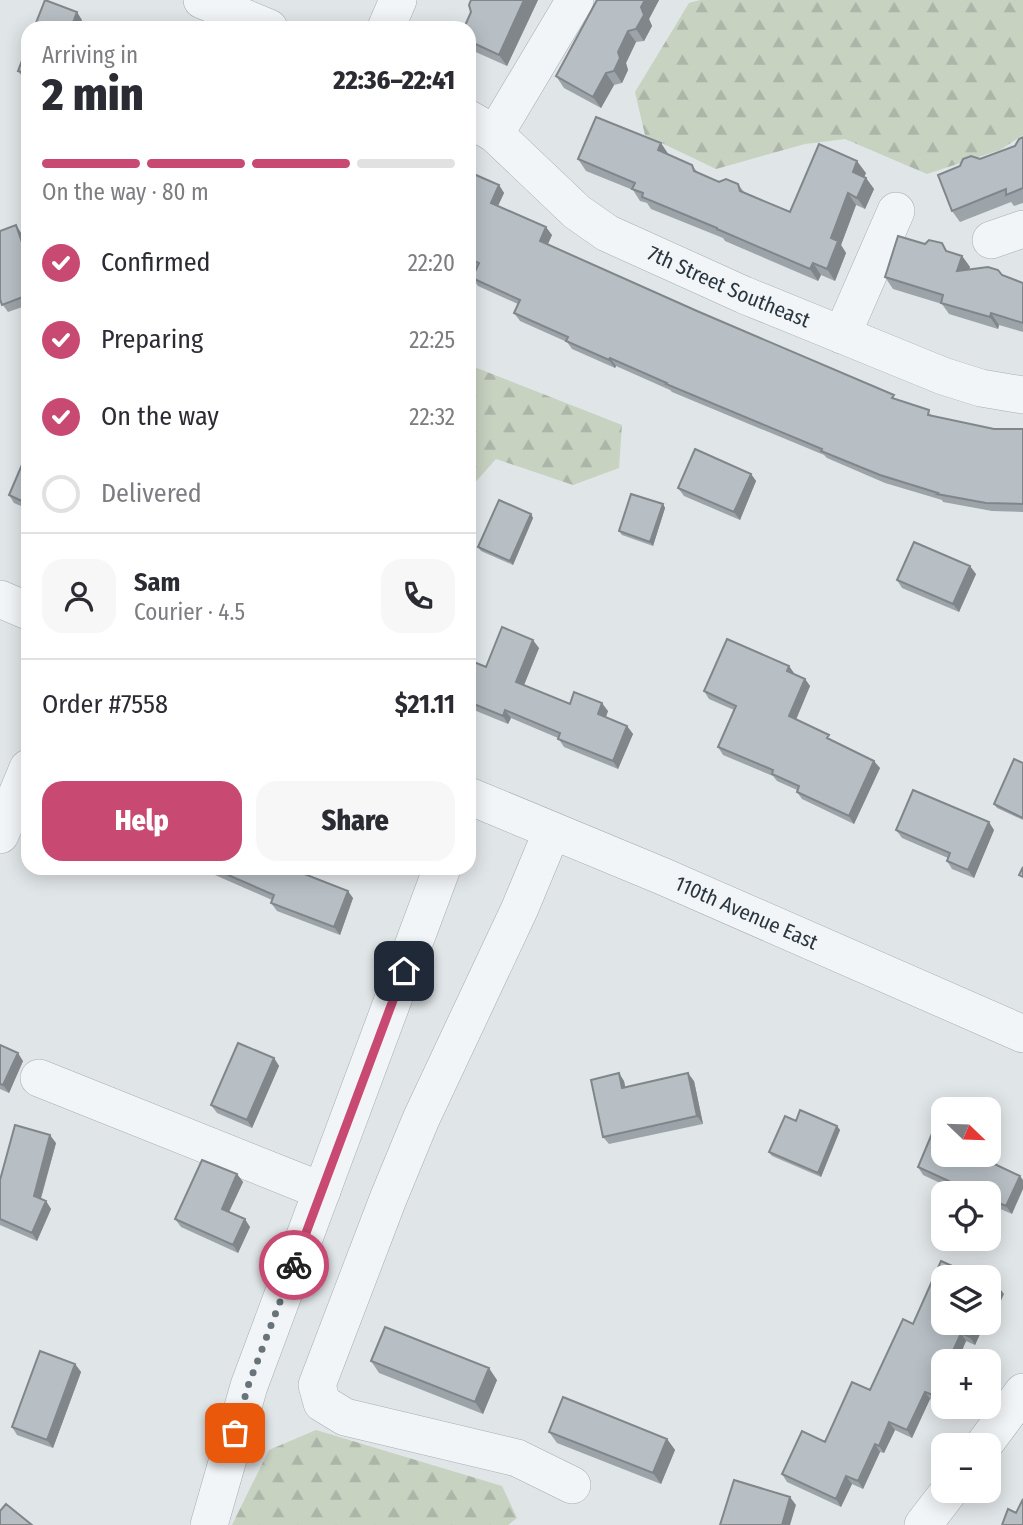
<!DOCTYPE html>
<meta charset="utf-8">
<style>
body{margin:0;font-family:"Fira Sans Condensed",sans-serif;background:#f7f7f7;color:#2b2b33;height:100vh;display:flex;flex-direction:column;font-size:26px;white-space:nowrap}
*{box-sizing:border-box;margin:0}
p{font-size:23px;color:#7c7c81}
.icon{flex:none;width:38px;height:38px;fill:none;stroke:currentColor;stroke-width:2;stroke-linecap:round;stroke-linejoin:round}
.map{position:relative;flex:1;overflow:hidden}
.sheet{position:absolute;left:21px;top:21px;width:455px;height:854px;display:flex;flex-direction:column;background:#fff;border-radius:21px;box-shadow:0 4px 18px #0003}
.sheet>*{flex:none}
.needle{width:46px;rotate:113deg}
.controls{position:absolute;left:931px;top:1097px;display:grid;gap:14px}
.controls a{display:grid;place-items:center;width:70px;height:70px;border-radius:14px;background:#fff;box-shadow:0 4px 18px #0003;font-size:35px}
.pin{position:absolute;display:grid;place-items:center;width:60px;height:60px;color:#fff;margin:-30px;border-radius:14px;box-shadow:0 4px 10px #0006}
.courier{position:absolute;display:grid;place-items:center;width:70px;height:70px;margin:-35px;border:5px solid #c84a72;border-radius:50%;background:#fff;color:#222;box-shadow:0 2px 9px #0007}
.headline em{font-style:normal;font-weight:800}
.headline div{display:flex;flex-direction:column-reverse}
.headline{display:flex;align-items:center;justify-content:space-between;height:119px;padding:0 21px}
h1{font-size:46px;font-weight:800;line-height:52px}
.bar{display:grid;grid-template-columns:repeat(4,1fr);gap:10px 7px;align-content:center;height:84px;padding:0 21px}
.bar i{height:9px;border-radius:5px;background:#e1e1e2}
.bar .active{background:#c84a72}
.bar p{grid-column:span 4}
.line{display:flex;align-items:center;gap:18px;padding:0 21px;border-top:2px solid #e1e1e2}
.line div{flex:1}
.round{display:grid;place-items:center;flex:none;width:74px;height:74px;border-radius:21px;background:#f7f7f7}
ol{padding:0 21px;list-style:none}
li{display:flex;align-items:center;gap:21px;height:77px}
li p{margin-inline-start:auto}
li .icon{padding:7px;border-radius:50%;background:#c84a72;color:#fff;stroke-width:4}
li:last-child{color:#7c7c81}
li i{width:38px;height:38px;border:4px solid #e1e1e2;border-radius:50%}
.action{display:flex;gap:14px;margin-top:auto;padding:14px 21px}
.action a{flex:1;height:80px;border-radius:21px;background:#c84a72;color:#fff;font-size:28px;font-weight:800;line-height:80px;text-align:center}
.action a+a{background:#f7f7f7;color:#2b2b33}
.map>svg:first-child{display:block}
.forest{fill:url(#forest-firs)}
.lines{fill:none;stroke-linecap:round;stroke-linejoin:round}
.minor-casing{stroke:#a5adb2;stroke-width:38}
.minor{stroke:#f2f5f7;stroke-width:37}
.wall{fill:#9da4a9}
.shaded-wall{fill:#80868a}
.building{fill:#b7bfc5;stroke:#80868a;stroke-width:2}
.done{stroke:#69737a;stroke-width:7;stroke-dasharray:0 12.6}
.route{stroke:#c84a72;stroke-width:9}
.labels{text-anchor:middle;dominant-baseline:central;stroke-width:6;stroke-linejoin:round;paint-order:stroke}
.street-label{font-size:21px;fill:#29353f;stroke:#eff3f6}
</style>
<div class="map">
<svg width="1023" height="1525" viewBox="0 0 1023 1525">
<defs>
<pattern id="forest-firs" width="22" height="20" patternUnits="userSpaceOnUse" patternTransform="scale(1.75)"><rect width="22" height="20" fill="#c8d2c1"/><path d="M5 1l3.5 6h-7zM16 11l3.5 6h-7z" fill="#acb5a7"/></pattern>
</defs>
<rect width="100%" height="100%" fill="#e0e5e8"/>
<path class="forest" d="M700,0H1023V135L1000,150L927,174L845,139L805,144L716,169L645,135L635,92L689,3Z
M469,365L622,425L619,468L573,485L496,459L471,487L469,488Z
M316,1430L502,1486L517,1518L508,1525H232L269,1450Z"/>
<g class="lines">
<defs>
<g id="minor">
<path d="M202,0L269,28"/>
<path d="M386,28L398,0"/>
<path id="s1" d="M469,119L495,134L577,212L607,233L744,295L943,376L981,388L1023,395"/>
<path d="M495,134L575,0"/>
<path d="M991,240L1023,229"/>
<path d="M842,335L896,211"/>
<path d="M0,599L28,611"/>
<path id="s2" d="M469,796L662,876L1023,1034"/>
<path d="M552,831L520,908L421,1119L388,1199L317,1385L322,1403L345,1417L517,1458L572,1485"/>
<path d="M0,835L28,768"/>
<path d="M39,1078L322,1191"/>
<path d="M983,1446L1023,1392"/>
<path d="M209,1525L249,1386L442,868"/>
<path d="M923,1525L949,1491"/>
</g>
</defs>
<use href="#minor" class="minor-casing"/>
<use href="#minor" class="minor"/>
</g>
<path class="wall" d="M471,0H538L507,66L469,49V28L471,12Z
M597,0H659L649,19L652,26L644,41L636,42L626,63L628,70L622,83L614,85L601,108L564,88L556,76Z
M28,45V80L24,79L18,71Z
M1023,137V203L1014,206L1011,202L960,222L952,211L980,159L1015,146Z
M669,155L692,165L698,173L719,182L738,184L744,192L790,212L866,173L864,177L866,178L874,189L865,209L856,205L841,245L846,253L835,281L821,275L818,281L725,241L723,238L651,209L647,203L640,201L633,190L586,171L578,159Z
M469,172L499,185L504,193L498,206L552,235L548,244L934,416L994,429H1023V512L992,511L943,502L942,500L885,483L827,458L824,455L672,392L670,390L616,366L615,368L572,349L567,342L520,321L514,313L518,304L478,286L472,278L477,268L469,265Z
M16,225L21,233L26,247L28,246V305L8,312L0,301V231Z
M942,243L947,251L962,256L970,267L969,269L1002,276L1023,283V332L999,325L998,329L949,314L942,304L893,289L885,277L925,244Z
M28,461V509L14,503L9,495Z
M751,474L756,481L740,520L684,496L678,488Z
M663,504L665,508L653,546L622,535L619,531Z
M531,514L533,518L513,565L481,551L478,547Z
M976,574L959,612L902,588L897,580Z
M539,648L524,685L570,704L608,711L606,717L627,726L633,734L618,769L564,747L558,738L511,718L508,724L469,708V660L486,667Z
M789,666L794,674L805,679L810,686L796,720L880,768L854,824L802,799L797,792V790L777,781L773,776L723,755L718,747L734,710L709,699L704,691Z
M1023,763V820L997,808L994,804Z
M896,830H994L974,878L952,869L947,861L948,858L902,838Z
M199,868H289L353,898L340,935L277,911L271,903L272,900Z
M0,1045L23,1061L9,1093L0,1089Z
M274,1058L279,1066L252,1128L217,1113L211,1105Z
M624,1081L625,1087L694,1081L703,1124L609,1144L603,1137Z
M796,1121L837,1126L840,1130L821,1177L772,1156L769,1152Z
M56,1143L41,1199L46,1201L51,1209L37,1241L0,1225V1180Z
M993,1149L999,1157L995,1165L1012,1214L989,1204V1194H964L923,1175L918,1167Z
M237,1174L243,1182L229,1212L250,1227L238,1253L181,1227L175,1219Z
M943,1278L985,1323L975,1345L966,1341L939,1403L930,1399L912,1438L895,1430L884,1453L880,1452L863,1489L852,1484L841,1507L787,1482L782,1474L825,1442L870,1390Z
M371,1361L497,1380L483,1414L379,1373Z
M75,1364L81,1372L53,1448L17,1435L12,1427Z
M549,1432L667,1439L675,1450L661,1484L557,1443Z"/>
<path class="shaded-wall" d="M524,0H538L507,66L499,55Z
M645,0H659L649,19L652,26L644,41L636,29L641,7Z
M77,12L82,20L79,28H71Z
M628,31L636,42L626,63L628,70L622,83L614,71L618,52Z
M606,73L614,85L601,108L593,97Z
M661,143L669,155L658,150Z
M857,161L866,173L861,184L853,172Z
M866,178L874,189L865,209L857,198Z
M499,185L504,193L496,210L491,203Z
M848,193L856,205L841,245L846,253L835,281L827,269L831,238Z
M16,225L21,233L28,252L24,248Z
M546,227L552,235L546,248L540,241Z
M962,256L970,267L965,282L957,271Z
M813,263L821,275L818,281L810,269Z
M991,313L999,325L998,329L990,317Z
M610,358L616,366L615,368L609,360Z
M751,474L756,481L740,520L734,512Z
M663,504L665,508L653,546L650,542Z
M531,514L533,518L513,565L510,561Z
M970,566L976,574L959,612L953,604Z
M533,640L539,648L522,690L516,682Z
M789,666L794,673L792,678L787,671Z
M805,679L810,686L794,724L789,716Z
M602,703L608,711L604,722L598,714Z
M505,710L511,718L508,724L503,716Z
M627,726L633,734L618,769L613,761Z
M874,761L880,768L854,824L849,816Z
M989,822L994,830L974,878L968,870Z
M348,891L353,898L340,935L334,927Z
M18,1053L23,1061L9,1093L3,1085Z
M274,1058L279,1066L252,1128L247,1120Z
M619,1073L624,1081L627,1096L622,1088Z
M688,1073L694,1081L703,1124L697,1116Z
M837,1126L840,1130L821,1177L818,1173Z
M50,1135L56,1143L39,1204L34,1196Z
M993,1149L999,1157L994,1169L988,1161Z
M237,1174L243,1182L227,1216L222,1209Z
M1020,1176L1023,1180V1189L1012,1214L1006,1206Z
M46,1201L51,1209L37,1241L32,1233Z
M245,1219L250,1227L238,1253L233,1245Z
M998,1286L1004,1294L992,1320L989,1315V1308Z
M976,1323H985L975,1345L970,1337Z
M961,1333L966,1341L957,1362H948Z
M75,1364L81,1372L53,1448L47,1440Z
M489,1368L497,1380L483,1414L475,1402Z
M943,1372V1393L939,1403L933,1395Z
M925,1392L930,1399L912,1438L907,1430Z
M889,1422L895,1430L884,1453L879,1446Z
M667,1439L675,1450L661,1484L653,1473Z
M875,1444L880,1452L863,1489L858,1481Z
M846,1476L852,1484L841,1507L836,1499Z
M790,1497L796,1505L790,1525H782Z"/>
<path class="building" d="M45,0L77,12L71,28H34Z
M471,0H524L499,55L469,41V28H464L471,12L469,5Z
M597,0H645L641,7L644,15L636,29L628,31L618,52L620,58L614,71L606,73L593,97L556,76Z
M28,45V74L18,71Z
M596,117L661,143L658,150L692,165L694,171L719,182L726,179L738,184L740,191L790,212L819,144L857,161L853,172L866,178L857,198L848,193L831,238L838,241L827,269L813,263L810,269L717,229V228L642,197L643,193L632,189L635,183L578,159Z
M1023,137V188L1006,195V189L952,211L938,175L960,166L963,159L971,156L980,159L1015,146L1019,139Z
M469,172L499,185L491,203L546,227L540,241L697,311L894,395L892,398L929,410L928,415L994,429H1023V504L986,503L937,494L938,493L880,475L821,451L822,449L666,384L667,383L610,358L609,360L566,341L568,337L514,313L520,300L472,278L479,263L469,259Z
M16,225L24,248L28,246V295L2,305L0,299V231Z
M898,236L925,244L929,240L942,243L946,251L962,256L957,271L988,267L998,270L1002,275L1023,283V323L991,313L990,317L941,303L943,295L885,277Z
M695,449L751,474L734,512L678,488Z
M24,460L28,461V504L9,495Z
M631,494L663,504L650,542L619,531Z
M499,500L531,514L510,561L478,547Z
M914,542L970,566L953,604L897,580Z
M502,627L533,640L516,682L570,704L574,692L602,703L598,714L627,726L613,761L558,739L560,733L505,710L503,716L469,702V660L486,667Z
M727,639L789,666L787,671L805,679L789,716L829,735L827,738L874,761L849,816L797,792L799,786L772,774L773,770L718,747L736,706L704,691Z
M1014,759L1023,763V818L994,804Z
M913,790L989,822L968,870L947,861L950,853L896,830Z
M1023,867V877L1019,875Z
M212,868H289L348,891L334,927L271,903L274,895Z
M238,1043L274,1058L247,1120L211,1105Z
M0,1045L18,1053L3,1085L0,1084Z
M619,1073L622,1088L688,1073L697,1116L603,1137L591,1080Z
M800,1110L837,1126L818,1173L769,1152L785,1116L796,1121Z
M936,1124L943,1127V1155H989V1148L993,1149L988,1161L1020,1176L1006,1206L989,1199V1194H977L918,1167Z
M15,1125L50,1135L34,1196L46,1201L32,1233L0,1219V1180Z
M202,1160L237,1174L222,1209L245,1219L233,1245L175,1219Z
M941,1261L979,1278H943V1323H976L970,1337L961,1333L948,1362H943V1372L933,1395L925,1392L907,1430L889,1422L879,1446L875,1444L858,1481L846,1476L836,1499L782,1474L802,1431L825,1442L852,1382L870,1390L903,1319L913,1324Z
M989,1282L998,1286L989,1308Z
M385,1327L489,1368L475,1402L371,1361Z
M40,1351L75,1364L47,1440L12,1427Z
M563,1397L667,1439L653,1473L549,1432Z
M734,1480L790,1497L782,1525H720Z
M1023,1499V1525H1002L1008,1509L1016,1513Z
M6,1504L32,1525H0V1511Z"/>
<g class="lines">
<path class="done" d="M235,1433L248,1386L294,1265"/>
<path class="route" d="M294,1265L404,971"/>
</g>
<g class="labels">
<g class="street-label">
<text stroke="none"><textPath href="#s1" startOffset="313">7th Street Southeast</textPath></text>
<text stroke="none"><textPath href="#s2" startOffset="301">110th Avenue East</textPath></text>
</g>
</g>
</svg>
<div class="controls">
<a><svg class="needle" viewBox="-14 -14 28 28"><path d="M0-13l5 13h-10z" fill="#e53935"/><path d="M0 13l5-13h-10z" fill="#7c7c81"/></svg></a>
<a><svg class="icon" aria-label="locate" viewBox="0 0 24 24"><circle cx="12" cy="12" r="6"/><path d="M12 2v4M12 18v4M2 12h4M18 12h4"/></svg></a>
<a><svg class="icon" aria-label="layers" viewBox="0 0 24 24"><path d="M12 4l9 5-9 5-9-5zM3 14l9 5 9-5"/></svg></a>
<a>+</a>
<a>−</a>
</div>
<div class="pin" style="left:235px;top:1433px;background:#ea580c"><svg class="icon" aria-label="bag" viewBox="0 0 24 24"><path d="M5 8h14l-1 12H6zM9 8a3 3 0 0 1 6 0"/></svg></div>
<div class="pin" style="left:404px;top:971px;background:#1f2937"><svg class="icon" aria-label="home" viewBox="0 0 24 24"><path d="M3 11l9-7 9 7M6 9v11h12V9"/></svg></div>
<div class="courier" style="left:294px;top:1265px"><svg class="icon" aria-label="bike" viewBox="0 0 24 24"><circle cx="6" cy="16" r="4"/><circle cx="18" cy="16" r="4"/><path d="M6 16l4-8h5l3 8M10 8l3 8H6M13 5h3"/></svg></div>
<section class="sheet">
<div class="headline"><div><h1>2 min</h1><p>Arriving in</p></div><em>22:36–22:41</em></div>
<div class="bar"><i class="active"></i><i class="active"></i><i class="active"></i><i></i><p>On the way · 80 m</p></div>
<ol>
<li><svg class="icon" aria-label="check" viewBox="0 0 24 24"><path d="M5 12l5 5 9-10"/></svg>Confirmed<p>22:20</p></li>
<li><svg class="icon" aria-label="check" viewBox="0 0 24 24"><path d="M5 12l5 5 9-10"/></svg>Preparing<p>22:25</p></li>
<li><svg class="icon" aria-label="check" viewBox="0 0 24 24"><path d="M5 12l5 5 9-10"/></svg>On the way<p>22:32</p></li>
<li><i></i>Delivered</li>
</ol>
<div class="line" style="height:126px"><a class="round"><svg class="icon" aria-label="person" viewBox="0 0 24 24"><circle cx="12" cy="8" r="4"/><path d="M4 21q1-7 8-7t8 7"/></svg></a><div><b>Sam</b><p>Courier · 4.5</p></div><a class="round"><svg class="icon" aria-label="phone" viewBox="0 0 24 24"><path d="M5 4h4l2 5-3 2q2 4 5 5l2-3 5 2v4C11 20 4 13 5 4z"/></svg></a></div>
<div class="line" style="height:91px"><div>Order #7558</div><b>$21.11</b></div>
<div class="action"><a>Help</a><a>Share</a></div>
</section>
</div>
